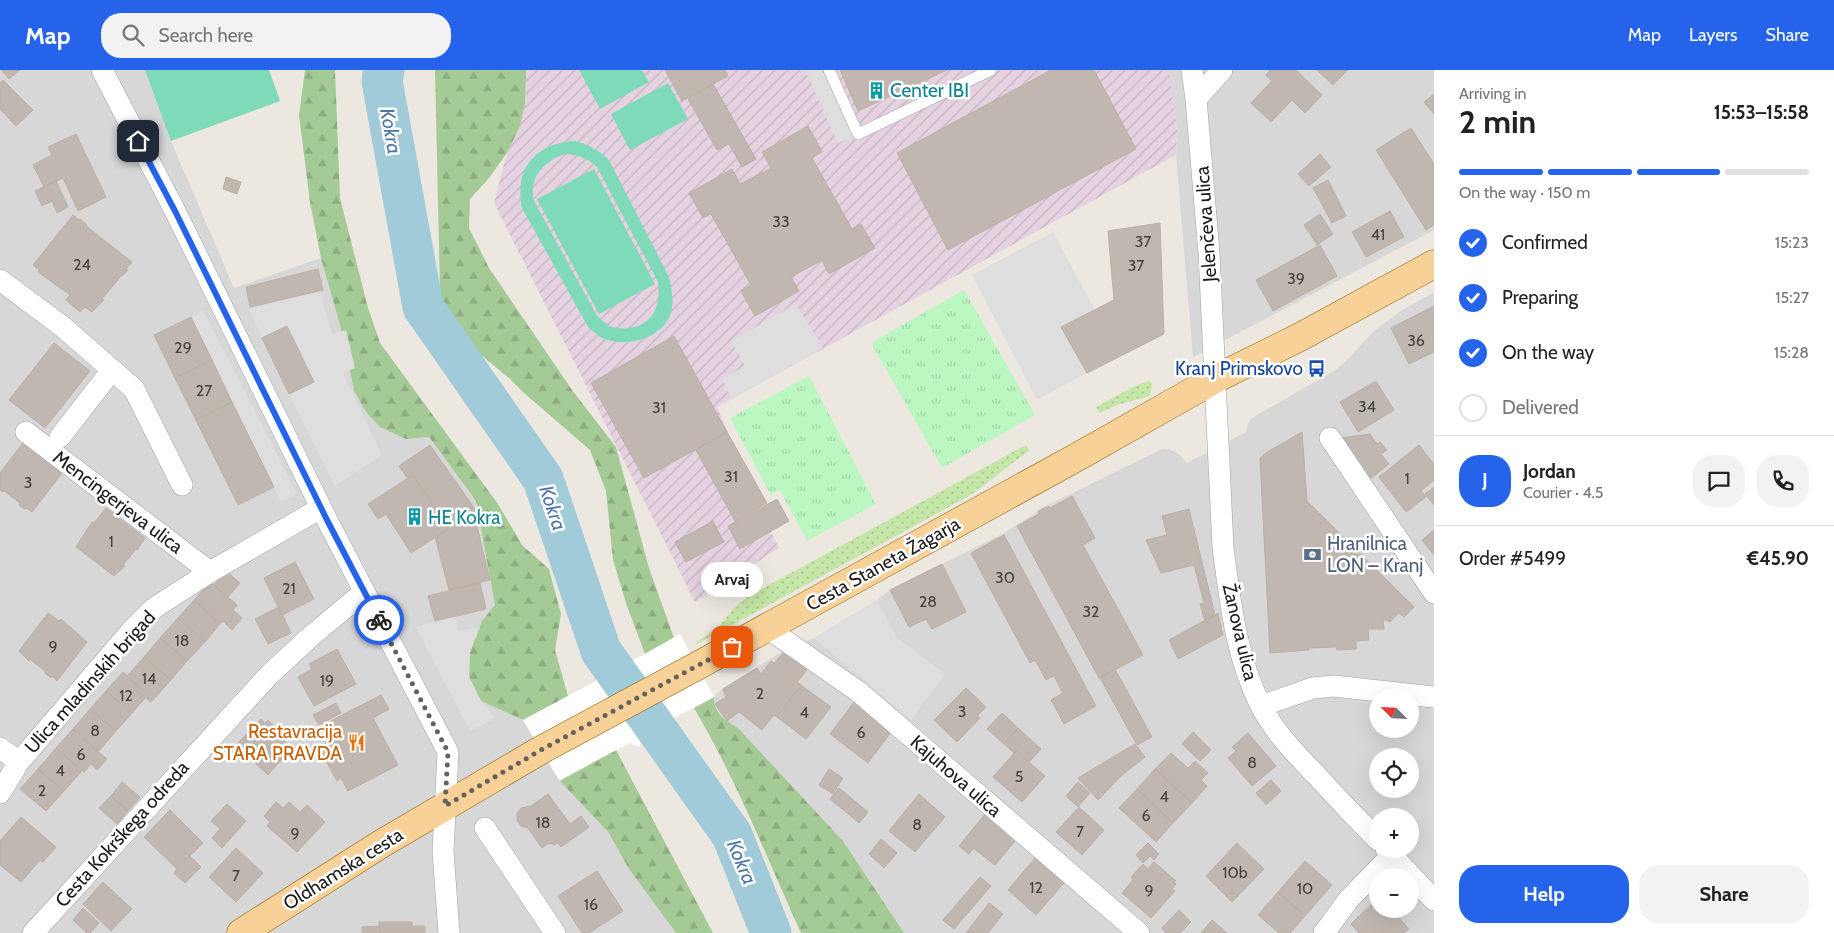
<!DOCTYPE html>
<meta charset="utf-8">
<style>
body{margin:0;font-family:Cabin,sans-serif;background:#f2f2f2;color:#222;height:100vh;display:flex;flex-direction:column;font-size:19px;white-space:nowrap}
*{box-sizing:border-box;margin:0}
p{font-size:16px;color:#767676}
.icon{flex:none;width:28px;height:28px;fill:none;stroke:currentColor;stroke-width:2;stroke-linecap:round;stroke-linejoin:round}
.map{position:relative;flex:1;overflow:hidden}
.side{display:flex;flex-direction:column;background:#fff;width:400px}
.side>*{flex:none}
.needle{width:32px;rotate:294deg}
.tools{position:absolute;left:1369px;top:618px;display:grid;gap:10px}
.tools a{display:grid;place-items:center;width:50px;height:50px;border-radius:50%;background:#fff;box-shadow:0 5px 20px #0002;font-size:25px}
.pin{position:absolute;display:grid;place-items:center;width:42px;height:42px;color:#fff;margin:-21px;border-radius:10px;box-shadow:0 2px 8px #0006}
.courier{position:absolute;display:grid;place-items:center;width:50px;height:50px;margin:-25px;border:4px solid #2563eb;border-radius:50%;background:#fff;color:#222;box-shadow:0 1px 6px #0007}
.bubble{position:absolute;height:35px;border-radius:18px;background:#fff;box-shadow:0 5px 20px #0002;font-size:16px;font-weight:800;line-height:35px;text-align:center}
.head em{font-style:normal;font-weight:800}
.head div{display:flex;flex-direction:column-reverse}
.head{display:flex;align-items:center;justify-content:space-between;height:85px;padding:0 25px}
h1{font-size:32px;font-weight:800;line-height:38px}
.bar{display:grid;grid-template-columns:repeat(4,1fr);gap:8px 5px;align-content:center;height:60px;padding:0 25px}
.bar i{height:6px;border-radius:4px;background:#e0e0e0}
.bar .active{background:#2563eb}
.bar p{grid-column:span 4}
.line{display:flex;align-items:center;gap:12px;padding:0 25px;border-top:1px solid #e0e0e0}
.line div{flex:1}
.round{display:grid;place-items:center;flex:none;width:52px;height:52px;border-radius:20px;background:#f2f2f2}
ol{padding:0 25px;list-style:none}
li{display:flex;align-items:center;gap:15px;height:55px}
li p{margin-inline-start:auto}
li .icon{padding:5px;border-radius:50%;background:#2563eb;color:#fff;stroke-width:4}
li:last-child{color:#767676}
li i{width:28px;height:28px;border:2px solid #e0e0e0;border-radius:50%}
.cta{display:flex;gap:10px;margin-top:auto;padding:10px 25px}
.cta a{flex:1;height:58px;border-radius:20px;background:#2563eb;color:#fff;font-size:20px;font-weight:800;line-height:58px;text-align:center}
.cta a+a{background:#f2f2f2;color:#222}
header{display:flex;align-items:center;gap:30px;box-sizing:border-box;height:70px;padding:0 25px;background:#2563eb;color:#fff}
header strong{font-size:24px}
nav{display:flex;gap:28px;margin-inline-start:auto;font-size:18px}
.search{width:350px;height:45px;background:#f2f2f2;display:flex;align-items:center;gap:12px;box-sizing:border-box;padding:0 18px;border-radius:20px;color:#767676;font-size:19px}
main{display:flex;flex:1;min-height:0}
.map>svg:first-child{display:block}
.residential{fill:#d8d7d7;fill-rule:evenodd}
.industrial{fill:url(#industrial-furrows)}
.grass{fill:url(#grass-dots)}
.forest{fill:url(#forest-firs)}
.park{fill:url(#park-tufts)}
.pitch{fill:#7fdab9;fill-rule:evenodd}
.parking{fill:#dedede}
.pier{fill:#fff}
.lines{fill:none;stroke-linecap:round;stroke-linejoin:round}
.river{stroke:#a1cbd9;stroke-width:41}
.building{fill:#c0b8b0;stroke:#bdafa3}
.lane-casing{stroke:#a1a1a1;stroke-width:12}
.street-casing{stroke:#a1a1a1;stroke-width:22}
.primary-casing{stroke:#8c6204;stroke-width:29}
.lane{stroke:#fff;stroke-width:11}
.street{stroke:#fff;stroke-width:21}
.primary{stroke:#f8d198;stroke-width:28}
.done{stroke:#64625f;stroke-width:5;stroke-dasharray:0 9}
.route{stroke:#2563eb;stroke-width:6}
.labels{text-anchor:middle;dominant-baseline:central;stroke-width:5;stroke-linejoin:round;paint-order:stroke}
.number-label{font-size:16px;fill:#444240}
.culture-label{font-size:19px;fill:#0d838f;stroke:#fff;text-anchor:start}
.street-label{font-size:19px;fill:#1a1a1a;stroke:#fff}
.transit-label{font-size:19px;fill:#164399;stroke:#fff;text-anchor:end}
.service-label{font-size:19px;fill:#4e5e75;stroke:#fff;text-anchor:start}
.food-label{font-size:19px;fill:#c56008;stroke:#fff;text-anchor:end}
.water-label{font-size:20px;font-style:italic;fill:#4b76a6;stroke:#fff}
</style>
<header>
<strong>Map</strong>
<div class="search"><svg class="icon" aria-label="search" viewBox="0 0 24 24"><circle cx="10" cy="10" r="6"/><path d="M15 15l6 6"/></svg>Search here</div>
<nav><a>Map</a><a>Layers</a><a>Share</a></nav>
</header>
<main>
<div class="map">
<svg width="1434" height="863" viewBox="0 0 1434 863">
<defs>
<pattern id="industrial-furrows" width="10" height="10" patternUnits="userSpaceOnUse" patternTransform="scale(1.25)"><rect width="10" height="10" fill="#e5d2e1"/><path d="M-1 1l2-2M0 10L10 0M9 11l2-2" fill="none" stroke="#c4b4c0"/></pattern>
<pattern id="grass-dots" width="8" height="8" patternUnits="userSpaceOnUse" patternTransform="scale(1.25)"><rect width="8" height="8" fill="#c4e6a6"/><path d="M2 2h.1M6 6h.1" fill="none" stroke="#a8c58e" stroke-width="1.8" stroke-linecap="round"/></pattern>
<pattern id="forest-firs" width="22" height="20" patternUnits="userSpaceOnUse" patternTransform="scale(1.25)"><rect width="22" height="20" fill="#a4ca95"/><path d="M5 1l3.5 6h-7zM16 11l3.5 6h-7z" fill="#8dad80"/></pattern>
<pattern id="park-tufts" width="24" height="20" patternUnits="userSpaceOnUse" patternTransform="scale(1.25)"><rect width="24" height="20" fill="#bcf7c2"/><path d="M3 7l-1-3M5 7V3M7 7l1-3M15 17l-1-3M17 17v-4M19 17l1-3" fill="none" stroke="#a1d3a6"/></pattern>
</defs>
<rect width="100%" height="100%" fill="#ece8e0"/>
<path class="residential" d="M0,0H269L280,31L171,71L234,218L321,188L340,255L354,320L406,369L429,367L476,432L495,535L482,552L470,582L481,631L523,650L560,711L608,762L629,799L676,863H0Z
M1169,0H1434V160L1193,287L1176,85L1177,59Z
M1434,222V863H904L895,850L737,657L726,652L714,635V627L722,619L783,581L814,568L877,530L890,520L1002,464L1048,435L1162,379H1169L1179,384L1187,393L1246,362L1248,353L1252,348L1334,301L1346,291L1375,260L1401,241ZM1378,626H1410V659H1378ZM1378,686H1410V719H1378ZM1378,746H1410V779H1378ZM1378,806H1410V839H1378Z"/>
<path class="industrial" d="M526,0H1169L1177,59L1176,85L717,337L770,460L779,478L695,532L494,133L507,83L520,56L525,34Z"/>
<path class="grass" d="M1149,311L1152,314L1150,326L1120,334L1099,343L1096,337L1133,317Z
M1026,375L1029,381C1008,395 990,412 969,426L697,574L696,572L718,558L732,540L747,527Z"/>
<path class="forest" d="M305,0H335L340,128L368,238L380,273L498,434L522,475L549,499L561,544L555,580L568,626L523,650L481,631L469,607L470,582L482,551L495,535L476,431L429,367L406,369L380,357L366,342L354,320L340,255L321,188L310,132L299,45Z
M435,0H526L525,34L520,56L507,83L489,108L470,129L469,158L489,198L572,320L616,377L649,498L674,568L645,584L627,536L613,490L606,421L590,380L523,322L510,309L456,264L443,237L440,221Z
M714,627C713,641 725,651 737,657L843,771L904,863H801C767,788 736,709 694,638Z
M616,680L713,863H676L629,799L608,762L560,711Z"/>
<path class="park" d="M964,220L1035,345L942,398L871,273Z
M809,306L876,434L807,471L780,420L771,425L730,348Z"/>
<path class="pitch" d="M145,0H269L280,31L171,71Z
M579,0H642L649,12L600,39Z
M668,13L688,49L630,80L611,44Z
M575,71C589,75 599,80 609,90L669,207C672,220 675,236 669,248C657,271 622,278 600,267C596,264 592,260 588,257L522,138C514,99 535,73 575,71ZM565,84C579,85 587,88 597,97L658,212C661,235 654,255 629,258C623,259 615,258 609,256C605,253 601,249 597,246L534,131C528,108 544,91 565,84Z
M594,99L655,214L599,244L537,129Z"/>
<path class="parking" d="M805,0H829L858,64L838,73Z
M1053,162L1095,240L1062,257L1087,303L1037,330L972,205Z
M320,221L332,264L346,260L355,298L343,303L382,385L335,416L289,324L314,311L287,256L262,268L249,239Z
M796,234L823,278L732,329L722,309L745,296L731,271Z
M203,240L297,424L281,432L191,247Z
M877,530L896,567L945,604L911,650L814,568Z
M455,546L459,561L480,557L470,582L469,607L481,631L496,648L470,661L416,557Z"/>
<path class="pier" d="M680,564L714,627L643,664L639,677L630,673L559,710L523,650L596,611L599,600L611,603Z"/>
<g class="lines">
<path class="river" d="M384,0L382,11L423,237L543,409L601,581L732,765L771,863"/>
</g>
<path class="building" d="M2,0H20L9,9Z
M665,0H725L728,6L682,31Z
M840,0H947L858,41Z
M1051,0H1094L1136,79L948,180L897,83Z
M1270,0H1296L1322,25L1305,43L1292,30L1271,52L1251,33L1272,11L1266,5Z
M1317,0H1348L1333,15Z
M3,10L33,40L16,56L0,39V13Z
M713,14L756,89L742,97L729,74L717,80L688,29Z
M1434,24V44L1424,32Z
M808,56L822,82L812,88L852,159L861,154L875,178L829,204L822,190L791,207L799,221L755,246L741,221L751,215L711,144L703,148L689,123L732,99L740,114L771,98L762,82Z
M1411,58L1434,94V155L1426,160L1376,80Z
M76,64L106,127L78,141L63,108L44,117L33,95L52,85L48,77Z
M1320,84L1331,97L1309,116L1298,104Z
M226,107L241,112L237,124L223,119Z
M1328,110L1346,146L1332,153L1313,118Z
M56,111L68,137L57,143L52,131L42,136L35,121Z
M1390,141L1404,167L1366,187L1352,162Z
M1320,144L1333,164L1317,175L1304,155Z
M73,145L79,150L80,149L87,155L86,156L132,192L126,199L128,200L122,206H121L102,229L104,230L92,242L85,237L80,242L66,230L70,225L38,202L39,200L33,195Z
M1160,153L1164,264L1087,303L1061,257L1114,230L1108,161Z
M1320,175L1337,206L1273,241L1256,210Z
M318,199L323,220L250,237L246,217Z
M1434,236V282L1409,294L1391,258Z
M191,247L212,290L175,308L154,265Z
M287,256L314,312L289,324L262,268Z
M674,266L727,362L644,408L591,313Z
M54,273L90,301L45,358L9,330Z
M212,290L232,332L196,350L175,308Z
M1376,311L1394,340L1358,362L1340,332Z
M232,332L274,417L238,435L196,350Z
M727,362L767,433L735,451L696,380Z
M1302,362L1307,431L1414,537L1404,547L1399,543L1390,552L1383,549L1384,559H1368L1369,570L1356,571V579L1337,580L1336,577L1309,578V580L1270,583L1260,389L1264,384Z
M1370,364L1377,374L1380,372L1387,380L1381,384L1389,394L1370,409L1340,368Z
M23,373L34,381L35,380L62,403L32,442L26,438L25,439L19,435L20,433L4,421L3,422L0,420V403Z
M430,375L477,442L474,444L490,510L449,520L435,467L448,459L413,405L408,409L399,396Z
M1419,375L1434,394V410L1421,421L1426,427L1406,442L1379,407Z
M413,405L448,459L411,483L386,444L378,449L368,434Z
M1434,417V435L1425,424Z
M1072,426L1095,468L1083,475L1143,585L1099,608L1017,456L1039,444L1038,441L1048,436L1050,438Z
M777,429L789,451L740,479L728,456Z
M106,438L145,468L137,480L136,479L123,495L125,496L114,506L76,477L92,452L94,453Z
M1189,439L1215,545L1205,551L1200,534L1204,533L1194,495L1161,503L1146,470L1167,465L1162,446Z
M713,451L724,472L686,492L675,472Z
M1434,460V485L1422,470Z
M1004,465L1096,636L1064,654L1051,630L1063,623L1054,606L1046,610L1035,590L1030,593L971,483Z
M295,492L314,529L282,545L264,508Z
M942,494L966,542L932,559L926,549L909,557L890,520Z
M226,501L240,513L228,527L214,515Z
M210,512L237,535L233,540L242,548L232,560L223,551L220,554L194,530Z
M480,513L486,539L435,551L428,526Z
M194,530L220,554L205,572L178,548Z
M279,537L291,563L268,574L255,549Z
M48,543L59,551L61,549L87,572L57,611L52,606L51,608L45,603L46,602L30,589L29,591L19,581Z
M1218,543L1223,565L1178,589L1169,570Z
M178,548L205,572L187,591L160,568Z
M160,568L187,591L171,610L144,587Z
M337,579L356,614L314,636L298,607L312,599L309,594Z
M784,582L807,600L797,612L801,615L777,647L774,645L762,660L739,642L727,651L715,634L726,627L723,619L757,598L761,604L771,591L774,593Z
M144,587L171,610L151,632L137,621L140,618L127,606Z
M1115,599L1152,667L1137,675L1100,608Z
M123,602L140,618L137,621L145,628L132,643L106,621Z
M801,615L831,637L806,669L777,647Z
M966,618L986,637L977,646L980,648L957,672L934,650Z
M106,621L132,643L116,661L90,639Z
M381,625L389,639L373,648L398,695L348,721L341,708L337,711L318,676L333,669L325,654Z
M854,632L892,661L868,693L830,664Z
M336,633L341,643L319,655L313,645Z
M90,639L116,661L98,682L73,659Z
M1002,643L1018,658L1004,674L987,659Z
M261,649L265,653L268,650L274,656L271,659L292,678L268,705L236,675Z
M1018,658L1041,679L1029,692L1016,680L1014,683L1004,674Z
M73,659L107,689L97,700L91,694L84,702L56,678Z
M1193,662L1211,680L1200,691L1182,674Z
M1248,663L1276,696L1252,716L1228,688L1236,681L1232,677Z
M1135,674L1145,687L1121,706L1098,730L1078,708Z
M56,678L82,701L64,721L38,699Z
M1016,681L1045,706L1022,732L993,707Z
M1171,683L1188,698L1195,691L1208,703L1201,710L1207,716L1192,733L1155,699Z
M38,699L64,721L46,741L20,719Z
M829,699L843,708L833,724L819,715Z
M1155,699L1192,733L1173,753L1137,719Z
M1271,710L1281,721L1266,735L1256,723Z
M122,712L140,727L128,741L111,726Z
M1078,712L1090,723L1078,737L1066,726Z
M839,718L868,742L859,753L830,729Z
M1137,719L1173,753L1156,772L1119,738Z
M548,724L570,754L581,746L589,757L561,777L558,773L554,775L549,773L542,778L528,758L521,756L517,750V743L521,738L531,736Z
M919,724L945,747L915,782L889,761Z
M111,726L128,741L117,754L99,738Z
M276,732L283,738L289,732L300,742L307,735L325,752L297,782L267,756L270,752L264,746Z
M227,734L246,751L222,778L212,768L220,759L211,751Z
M1079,737L1104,760L1082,785L1056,762Z
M170,740L203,773L190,786L201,797L185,813L174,803L177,799L144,767Z
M985,744L1016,770L995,795L973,778L969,784L959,776Z
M21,747L56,777L43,792L40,790L21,812L0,795V771Z
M881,769L897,783L884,798L869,784Z
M1148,773L1159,784L1154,790L1150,786L1143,793L1136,785Z
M1237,773L1264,799L1232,832L1206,806Z
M236,778L263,803L236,832L209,807Z
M1035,788L1064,813L1036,845L1008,820Z
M1305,791L1332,815L1305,846L1278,822Z
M1154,792L1176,811L1174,812L1176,814L1172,819L1175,821L1151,848L1122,823L1133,810L1131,807L1143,794L1148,799Z
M597,801L623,841L589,863H582L558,826Z
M980,807L991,816L954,859L943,850Z
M103,812L132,839L111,861L83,834Z
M1278,822L1305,846L1290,863H1279L1258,845Z
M1378,828V839H1391L1409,859L1404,863H1359L1351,854Z
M989,833L1003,844L988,863H966Z
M83,838L99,853L90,863H87L73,850Z
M1179,840L1191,852L1180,863H1166L1162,858Z
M1212,850L1227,863H1201Z
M379,852H412V856H425V863H380Z
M379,856L380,863H362V857Z"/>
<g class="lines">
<defs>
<path id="lane" d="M829,0L858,64L991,0"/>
<path id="street" d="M102,0L175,141L327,450L448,682L443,781L449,863
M1192,0L1196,29L1209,183L1223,478C1230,530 1236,588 1261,636C1275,663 1297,685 1317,706C1337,728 1357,749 1378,770
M1196,29L1222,0
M0,210L63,257L134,319L182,415
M26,362L210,502
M60,367L112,300
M1330,368L1434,523
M767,558L859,622L1139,863
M1261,636L1313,618L1334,616L1434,627
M0,678L19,692
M0,723L19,692L131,561L154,538L210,502L321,438
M485,758L555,863
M1386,779L1434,830
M33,863L269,605L310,567L364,522
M1324,863L1349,829L1392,785"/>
<path id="primary" d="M241,863L381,774L541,680L697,596L1079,386L1215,309L1300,267L1434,194"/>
</defs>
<use href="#lane" class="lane-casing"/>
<use href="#street" class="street-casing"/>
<use href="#primary" class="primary-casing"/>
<use href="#lane" class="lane"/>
<use href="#street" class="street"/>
<use href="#primary" class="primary"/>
</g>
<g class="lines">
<path class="done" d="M379,550L448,682L445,736L541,680L732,577"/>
<path class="route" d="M138,71L175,141L327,450L379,550"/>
</g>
<defs>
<symbol id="building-bare" viewBox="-9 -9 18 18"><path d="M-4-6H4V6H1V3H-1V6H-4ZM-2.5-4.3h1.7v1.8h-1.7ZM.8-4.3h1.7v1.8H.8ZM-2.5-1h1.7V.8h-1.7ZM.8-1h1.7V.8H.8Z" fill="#0f9aa8" stroke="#fff" stroke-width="2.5" paint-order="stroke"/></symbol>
<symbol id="bus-bare" viewBox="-9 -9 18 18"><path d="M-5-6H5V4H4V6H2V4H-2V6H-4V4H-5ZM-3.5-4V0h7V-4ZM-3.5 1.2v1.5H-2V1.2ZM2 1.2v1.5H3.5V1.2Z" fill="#1a4fb4" stroke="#fff" stroke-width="2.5" paint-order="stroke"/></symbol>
<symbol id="bank-bare" viewBox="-9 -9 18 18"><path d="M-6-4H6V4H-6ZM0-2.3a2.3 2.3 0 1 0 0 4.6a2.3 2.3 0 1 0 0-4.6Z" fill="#5c6f8a" stroke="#fff" stroke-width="2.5" paint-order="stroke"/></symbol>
<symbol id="restaurant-bare" viewBox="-9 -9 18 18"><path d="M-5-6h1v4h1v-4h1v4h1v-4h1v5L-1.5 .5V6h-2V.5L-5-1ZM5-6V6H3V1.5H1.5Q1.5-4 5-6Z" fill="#e8710a" stroke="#fff" stroke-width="2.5" paint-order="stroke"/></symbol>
</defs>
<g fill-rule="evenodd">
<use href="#building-bare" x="864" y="8" width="25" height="25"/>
<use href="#bus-bare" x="1304" y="286" width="25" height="25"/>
<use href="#building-bare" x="402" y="434" width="25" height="25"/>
<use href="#bank-bare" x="1300" y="472" width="25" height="25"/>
<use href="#restaurant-bare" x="344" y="660" width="25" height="25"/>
</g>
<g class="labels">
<g class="number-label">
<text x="781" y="151">33</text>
<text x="1378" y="164">41</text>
<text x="1143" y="171">37</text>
<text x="82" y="194">24</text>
<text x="1136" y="195">37</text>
<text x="1296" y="208">39</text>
<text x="1416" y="270">36</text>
<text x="183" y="277">29</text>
<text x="204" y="320">27</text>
<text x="1367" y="336">34</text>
<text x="659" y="337">31</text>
<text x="731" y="406">31</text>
<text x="1407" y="408">1</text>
<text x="28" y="412">3</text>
<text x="111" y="471">1</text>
<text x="1005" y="507">30</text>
<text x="289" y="518">21</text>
<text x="928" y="531">28</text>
<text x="1091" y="541">32</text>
<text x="182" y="570">18</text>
<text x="53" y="576">9</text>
<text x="149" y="608">14</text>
<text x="327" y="610">19</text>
<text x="760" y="623">2</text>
<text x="126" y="625">12</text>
<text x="962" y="641">3</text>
<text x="804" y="642">4</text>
<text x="95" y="660">8</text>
<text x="861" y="662">6</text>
<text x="81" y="684">6</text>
<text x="1252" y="692">8</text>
<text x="60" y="700">4</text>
<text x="1019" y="706">5</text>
<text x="42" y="720">2</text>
<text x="1164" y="726">4</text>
<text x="1146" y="745">6</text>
<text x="543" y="752">18</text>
<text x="917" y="754">8</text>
<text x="1080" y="761">7</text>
<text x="295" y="763">9</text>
<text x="1235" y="802">10b</text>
<text x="236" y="805">7</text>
<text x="1036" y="817">12</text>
<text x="1305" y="818">10</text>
<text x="1149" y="820">9</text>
<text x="591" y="834">16</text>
</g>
<g class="culture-label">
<text x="890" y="20">Center IBI</text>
<text x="428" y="447">HE Kokra</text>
</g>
<g class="street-label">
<text transform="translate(1206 154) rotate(-94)">Jelenčeva ulica</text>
<text transform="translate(118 432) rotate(37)">Mencingerjeva ulica</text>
<text transform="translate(883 494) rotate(-29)">Cesta Staneta Žagarja</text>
<text transform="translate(1240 562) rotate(77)">Žanova ulica</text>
<text transform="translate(90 612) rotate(-48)">Ulica mladinskih brigad</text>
<text transform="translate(956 706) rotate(41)">Kajuhova ulica</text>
<text transform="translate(122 764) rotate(-48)">Cesta Kokrškega odreda</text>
<text transform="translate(343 799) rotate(-32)">Oldhamska cesta</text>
</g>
<g class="transit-label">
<text x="1303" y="298">Kranj Primskovo</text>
</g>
<g class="service-label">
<text x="1327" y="473">Hranilnica<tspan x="1327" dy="22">LON – Kranj</tspan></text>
</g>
<g class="food-label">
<text x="342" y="661">Restavracija<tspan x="342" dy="22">STARA PRAVDA</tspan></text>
</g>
<g class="water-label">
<text transform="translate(391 61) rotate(80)">Kokra</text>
<text transform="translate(553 438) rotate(71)">Kokra</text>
<text transform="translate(742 792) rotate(67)">Kokra</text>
</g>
</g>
</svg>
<div class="tools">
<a><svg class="needle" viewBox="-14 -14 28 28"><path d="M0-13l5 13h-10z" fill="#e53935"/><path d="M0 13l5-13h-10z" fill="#767676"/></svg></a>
<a><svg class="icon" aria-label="locate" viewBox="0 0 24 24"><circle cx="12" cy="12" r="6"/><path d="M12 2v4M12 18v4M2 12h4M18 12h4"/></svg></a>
<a>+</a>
<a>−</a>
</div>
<div class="pin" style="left:732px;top:577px;background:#ea580c"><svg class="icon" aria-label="bag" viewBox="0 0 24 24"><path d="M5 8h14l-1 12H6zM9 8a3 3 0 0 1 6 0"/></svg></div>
<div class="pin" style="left:138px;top:71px;background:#1f2937"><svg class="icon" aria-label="home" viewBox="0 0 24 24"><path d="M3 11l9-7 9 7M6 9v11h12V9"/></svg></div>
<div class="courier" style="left:379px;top:550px"><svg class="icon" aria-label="bike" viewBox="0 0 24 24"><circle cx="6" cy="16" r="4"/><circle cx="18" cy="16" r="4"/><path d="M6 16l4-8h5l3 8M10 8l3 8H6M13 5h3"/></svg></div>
<div class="bubble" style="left:701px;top:492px;width:62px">Arvaj</div>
</div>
<section class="side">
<div class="head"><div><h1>2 min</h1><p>Arriving in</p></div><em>15:53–15:58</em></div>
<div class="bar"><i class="active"></i><i class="active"></i><i class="active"></i><i></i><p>On the way · 150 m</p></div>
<ol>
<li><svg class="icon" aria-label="check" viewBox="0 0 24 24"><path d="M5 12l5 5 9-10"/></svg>Confirmed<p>15:23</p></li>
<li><svg class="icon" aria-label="check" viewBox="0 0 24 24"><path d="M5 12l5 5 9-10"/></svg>Preparing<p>15:27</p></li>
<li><svg class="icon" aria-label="check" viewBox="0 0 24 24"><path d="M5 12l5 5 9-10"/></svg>On the way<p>15:28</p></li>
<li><i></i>Delivered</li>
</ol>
<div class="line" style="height:90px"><b class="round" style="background:#2563eb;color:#fff">J</b><div><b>Jordan</b><p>Courier · 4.5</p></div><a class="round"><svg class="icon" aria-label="chat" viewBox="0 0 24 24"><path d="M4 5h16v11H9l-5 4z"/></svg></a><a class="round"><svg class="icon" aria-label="phone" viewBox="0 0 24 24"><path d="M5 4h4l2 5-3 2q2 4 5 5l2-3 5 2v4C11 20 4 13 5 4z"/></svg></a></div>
<div class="line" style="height:65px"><div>Order #5499</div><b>€45.90</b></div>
<div class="cta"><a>Help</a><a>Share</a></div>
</section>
</main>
